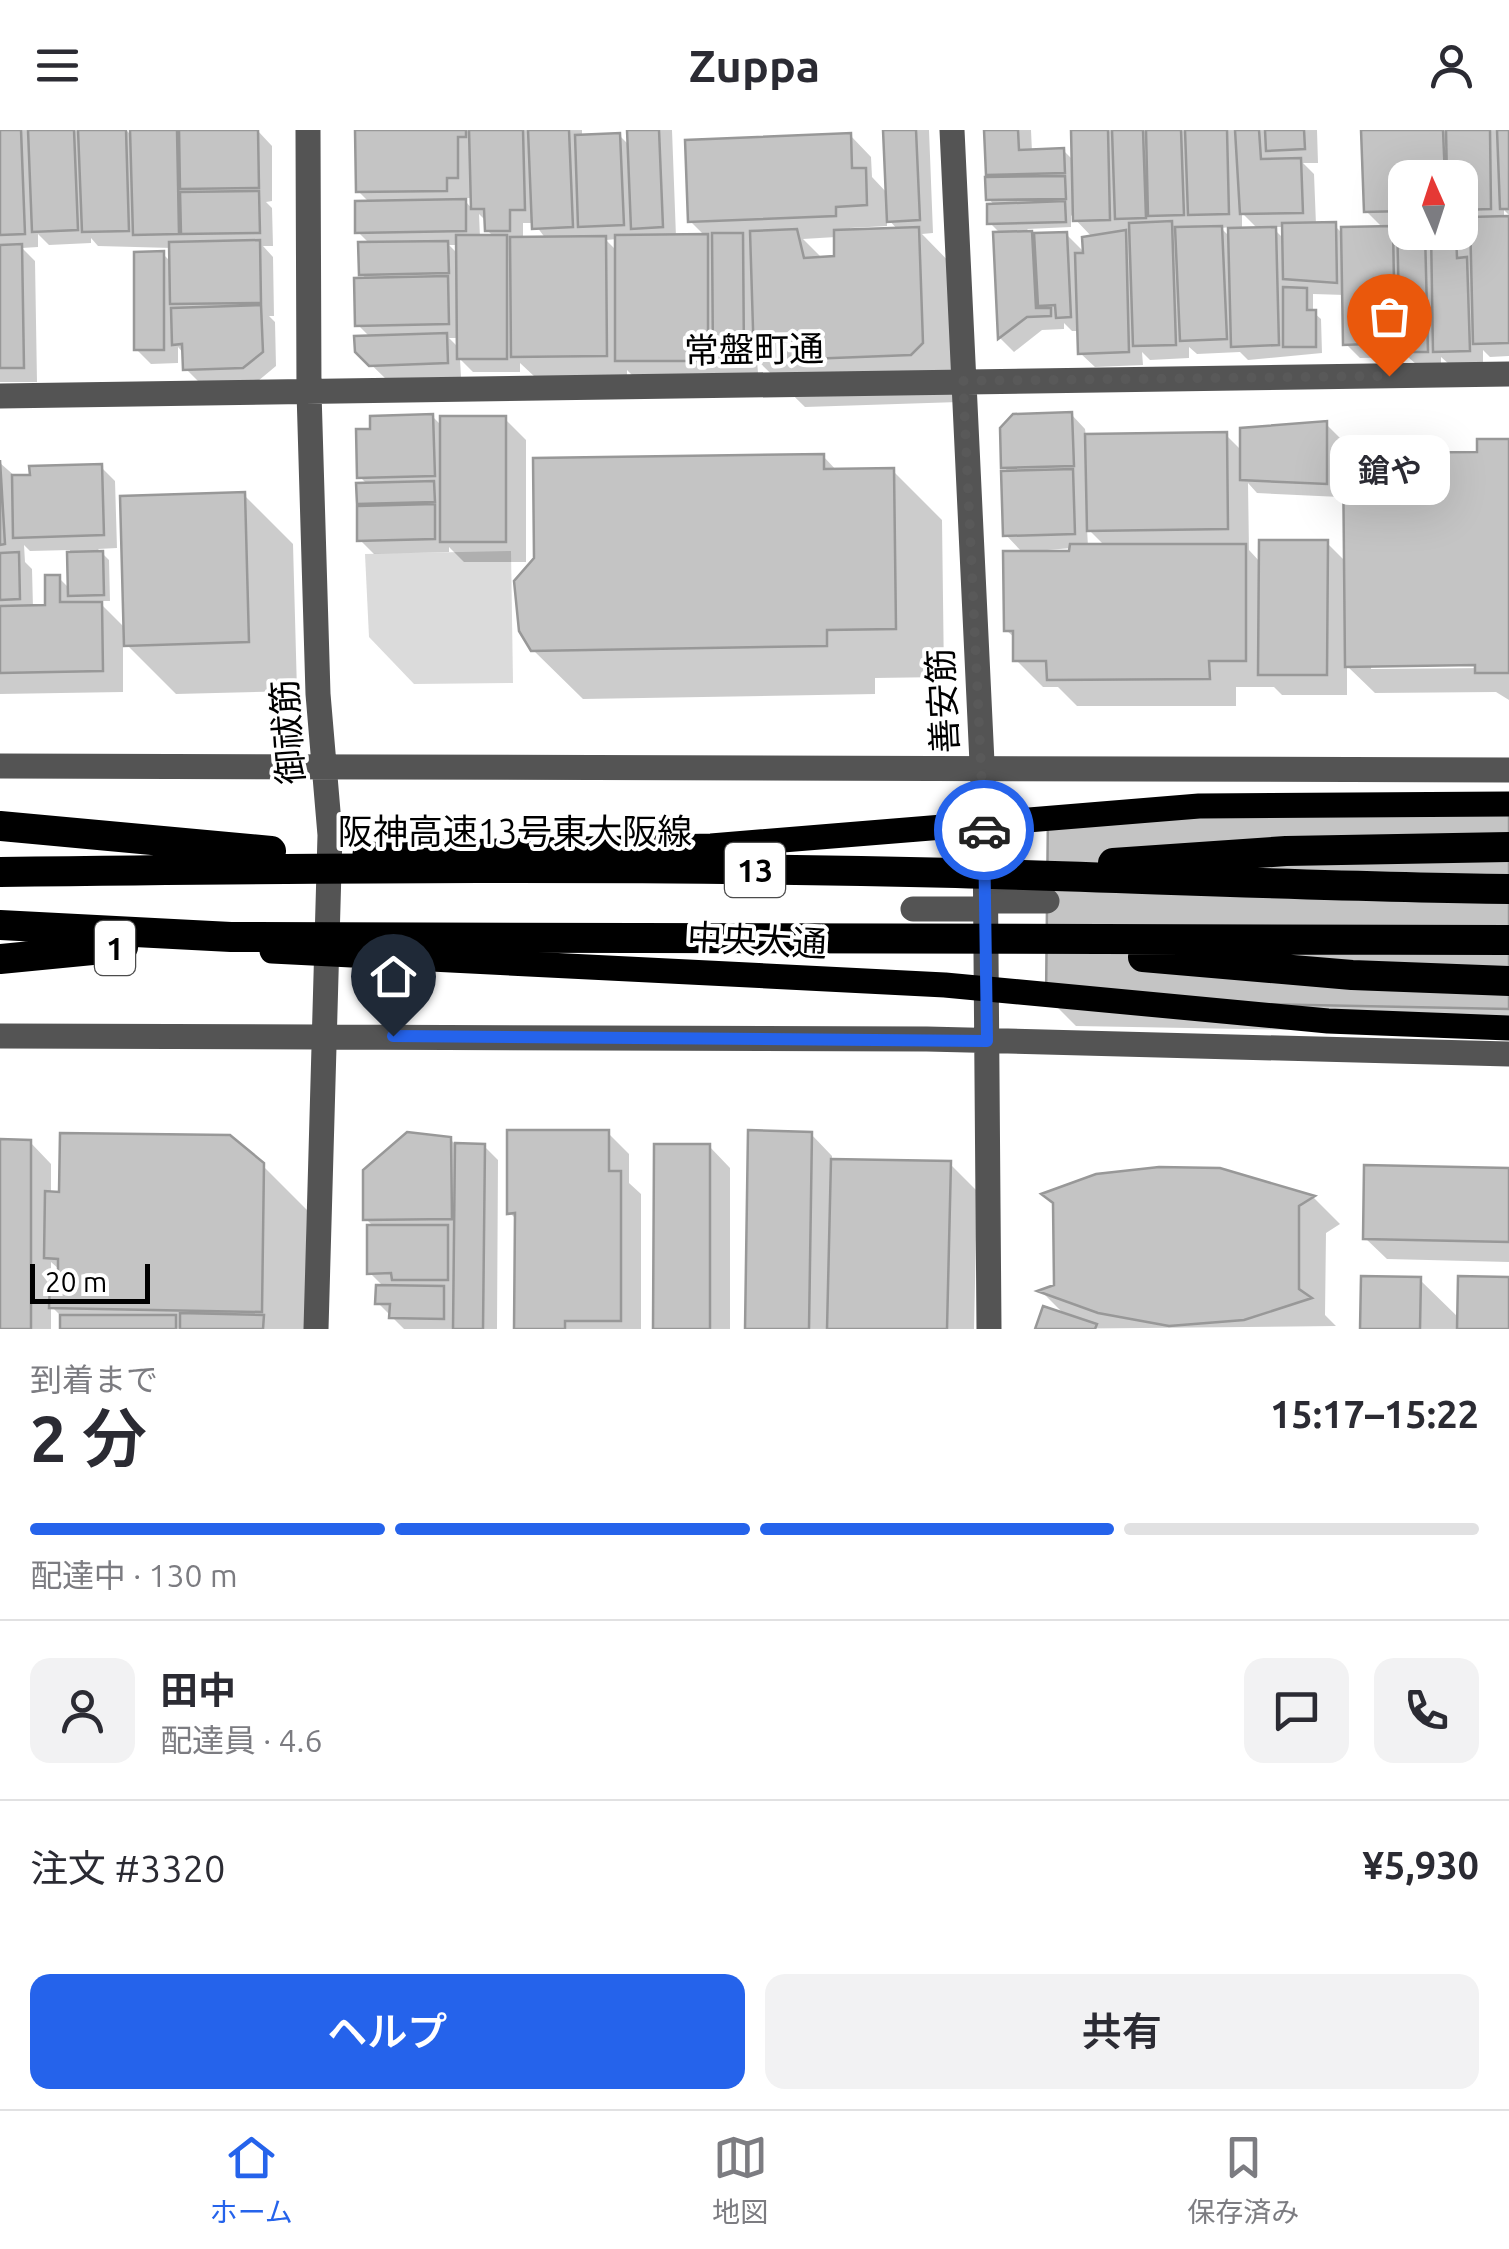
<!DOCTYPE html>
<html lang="ja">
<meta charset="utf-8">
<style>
body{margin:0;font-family:Ubuntu,"Noto Sans JP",sans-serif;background:#f2f2f3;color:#2b2b33;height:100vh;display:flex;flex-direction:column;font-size:38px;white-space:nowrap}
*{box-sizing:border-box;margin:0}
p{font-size:32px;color:#7c7c81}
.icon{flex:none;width:55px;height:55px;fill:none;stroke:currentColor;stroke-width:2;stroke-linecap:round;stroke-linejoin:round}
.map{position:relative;height:1199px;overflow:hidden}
.sheet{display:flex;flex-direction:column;background:#fff;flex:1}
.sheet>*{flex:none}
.needle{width:65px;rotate:357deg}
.buttons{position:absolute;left:1388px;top:30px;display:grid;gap:20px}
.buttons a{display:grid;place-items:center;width:90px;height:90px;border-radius:20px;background:#fff;box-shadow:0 10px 40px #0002;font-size:50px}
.scale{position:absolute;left:30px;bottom:25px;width:120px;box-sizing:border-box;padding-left:10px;border:5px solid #000;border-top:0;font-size:28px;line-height:35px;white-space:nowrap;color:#000;-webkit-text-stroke:8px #fff;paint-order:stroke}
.pin{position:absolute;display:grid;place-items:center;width:85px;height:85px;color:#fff;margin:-102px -42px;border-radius:50% 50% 50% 0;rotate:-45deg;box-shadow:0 0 10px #0007}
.pin .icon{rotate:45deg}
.courier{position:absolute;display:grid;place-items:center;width:100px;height:100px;margin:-50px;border:8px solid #2563eb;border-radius:50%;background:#fff;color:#222;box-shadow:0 2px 12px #0007}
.bubble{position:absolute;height:70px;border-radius:20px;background:#fff;box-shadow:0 10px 40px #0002;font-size:32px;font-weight:600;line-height:70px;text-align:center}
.head em{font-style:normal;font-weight:600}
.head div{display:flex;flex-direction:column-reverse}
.head{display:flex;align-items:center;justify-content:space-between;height:170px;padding:0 30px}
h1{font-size:65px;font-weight:600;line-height:75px}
.bar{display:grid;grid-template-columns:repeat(4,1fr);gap:15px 10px;align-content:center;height:120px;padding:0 30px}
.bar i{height:12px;border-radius:8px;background:#e1e1e2}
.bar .selected{background:#2563eb}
.bar p{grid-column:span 4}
.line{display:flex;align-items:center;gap:25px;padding:0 30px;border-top:2px solid #e1e1e2}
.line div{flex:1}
.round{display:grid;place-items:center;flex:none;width:105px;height:105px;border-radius:20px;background:#f2f2f3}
.action{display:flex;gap:20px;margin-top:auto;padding:20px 30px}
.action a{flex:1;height:115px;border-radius:20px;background:#2563eb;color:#fff;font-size:40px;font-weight:600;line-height:115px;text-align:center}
.action a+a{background:#f2f2f3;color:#2b2b33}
header{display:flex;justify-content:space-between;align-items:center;height:130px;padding:0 30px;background:#fff;font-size:45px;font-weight:600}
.tab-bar{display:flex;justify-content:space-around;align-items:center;height:140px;border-top:2px solid #e1e1e2;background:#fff;font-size:28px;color:#7c7c81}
.tab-bar a{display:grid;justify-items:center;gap:5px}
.tab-bar .selected{color:#2563eb}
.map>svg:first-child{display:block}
.green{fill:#dbdbdb}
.shadow{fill:#0003;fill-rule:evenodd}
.building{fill:#c4c4c4;stroke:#989898;stroke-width:2.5}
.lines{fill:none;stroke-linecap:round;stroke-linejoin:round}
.minor{stroke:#545454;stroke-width:25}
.major{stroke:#000;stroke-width:25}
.highway{stroke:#000;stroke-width:30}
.done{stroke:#595959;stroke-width:10;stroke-dasharray:0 18}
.route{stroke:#2563eb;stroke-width:12}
.labels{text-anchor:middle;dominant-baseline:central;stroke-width:8;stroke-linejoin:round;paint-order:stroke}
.shield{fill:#fff;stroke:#4c4c4c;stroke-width:2.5}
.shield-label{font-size:32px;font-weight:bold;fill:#000}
.street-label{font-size:35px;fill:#000;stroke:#fff}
</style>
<header><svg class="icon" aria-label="menu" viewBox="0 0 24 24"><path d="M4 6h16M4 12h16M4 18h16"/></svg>Zuppa<svg class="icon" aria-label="person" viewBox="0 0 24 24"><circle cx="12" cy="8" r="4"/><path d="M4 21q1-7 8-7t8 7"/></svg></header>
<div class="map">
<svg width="1509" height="1199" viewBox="0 0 1509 1199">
<rect width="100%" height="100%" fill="#fff"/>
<path class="green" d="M511,421L513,553L414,554L369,507L365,424Z"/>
<path class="shadow" d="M0,0H126L133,7V0H257L272,16V71L266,72L272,78L273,116H263L273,127L274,186H269L275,192L276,236L258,251L200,253L186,239L185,225L178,217V233L151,234L136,219L163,124L172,133V118L98,116L91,108V113L49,115L38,104V117L22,118L35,131L37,252H0Z
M358,0H582V7L619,5L630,16V0H672L676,107H706L690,91L850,5L871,27L872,47L888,64L886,0H929L933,103L922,104L965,148L959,272L805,277L757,230L758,243L639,252L627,240V246L535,247L520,233V242H473L460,229L461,247L386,249L357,221L371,208L358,195L368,150L361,144L370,114L358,102L370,73L358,61ZM467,68H473V80L467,73ZM479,84L487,92V100L495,108H480ZM887,88L899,101L850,102V98L887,96ZM523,93H534L546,109L523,110ZM836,107L837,128L823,129L803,109ZM617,109V121L606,110ZM449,115H459V125ZM449,208H459V218Z
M986,0H1031L1032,22L1063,20L1074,31L1073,0H1317L1318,33H1303L1314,44L1316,95H1334L1343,104L1384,99L1366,81L1364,0H1509V85L1504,80V89H1509V226L1490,227L1483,220V235H1450L1441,227V235H1417L1408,227L1360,228L1346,214L1345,165L1313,164V182L1321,189L1322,223L1248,230L1240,222L1197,224L1189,217V228L1150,230L1142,222L1143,235L1095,237L1080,223V201H1072L1064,193V199L1042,200L1014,222L1000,208L995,105L1001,104L990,93L995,76L989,69ZM1405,48H1460V102H1405ZM1242,83L1259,100H1242ZM1071,85L1093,108L1085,123L1066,104L1034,106L1027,99L1071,97ZM1466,93H1473V110L1462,99ZM1231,97V108L1221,98ZM1272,97H1284V109Z
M1071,284L1085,299L1086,307L1226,305L1243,322L1279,300V295L1326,294L1340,308V367L1257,363L1248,353L1249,420L1261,433L1327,413L1347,433L1479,324L1509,311V570L1496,562L1375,563L1347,536V565H1282L1274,557H1236V576H1077L1058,557H1043L1016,530V509L1006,500L1072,424V418L1022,422L1006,405L1010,344L1004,337ZM1087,398L1106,417H1088ZM1487,533V538L1371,539V534Z
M432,286L442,296L505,289L526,310V432H464L449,417V422L374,424L360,410L364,378L359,373L368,355L360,347Z
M823,326L838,342L893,341L942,390L944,547L875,548V564L583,569L533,520Z
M0,333L16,347L101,337L115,351L117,418L98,419L109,430L110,471H98L126,499L244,365L293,414L297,561L176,564L123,511V562L0,564ZM24,415L30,421L70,420V459L59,448L48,478H33L32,439L25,432Z
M1509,685V904L1076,896L1049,869Z
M608,1003L629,1024V1053L641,1064V1199H517V1090L509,1082Z
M811,1004L832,1026V1032L950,1034L977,1061L974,1199H748Z
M450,1009L457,1016H484L498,1030L497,1199H404L378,1173L384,1157L370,1143L374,1097L366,1089Z
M0,1012H30L51,1034V1064L262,1035L307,1080L305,1199H63V1188L51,1176V1199H0ZM51,1132L61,1141L60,1153L51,1152Z
M709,1016L730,1038V1199H656Z
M1219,1041L1314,1068L1340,1094L1326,1103L1325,1185L1336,1196L1038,1199L1066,1186L1042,1162L1056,1157Z
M1509,1041V1132L1387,1129L1365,1108Z
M1420,1150L1460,1189L1509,1150V1199H1363Z"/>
<path class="building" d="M0,0H21L25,104L0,105Z
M28,0H74L78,100L32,102Z
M78,0H126L129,101L82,102Z
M130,0H177L179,104L133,105Z
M179,0H258L259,58L180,59Z
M355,0H466V7H458V48H447V61L356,62Z
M469,0H523L525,80H510V101H485L484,79H471Z
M528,0H569L573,97L532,99Z
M627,0H659L663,97L631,99Z
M883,0H916L920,90L887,92Z
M984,0H1018L1019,20L1064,18L1065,43L986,45Z
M1071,0H1108L1110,90L1073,91Z
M1112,0H1143L1146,88L1115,89Z
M1146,0H1181L1184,85L1148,86Z
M1185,0H1227L1229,84L1188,85Z
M1235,0H1259L1261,29L1301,28L1303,83L1240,84Z
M1265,0H1304L1305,19L1266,21Z
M1361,0H1443L1445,48H1405V81L1364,82Z
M1446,0H1490L1491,79L1460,80V48H1447Z
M1497,0H1509V79H1500Z
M620,3L624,95L578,97L575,5Z
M851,3L852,38H866L867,75L836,77V86L688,92L685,10Z
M1065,46L1066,69L986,70L985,47Z
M259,61L260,103L181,104L180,62Z
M466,69V101L355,103V71Z
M1065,71L1066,92L987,94V74Z
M1509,86V213L1473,214L1470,87Z
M1405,89V102H1425L1428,222H1400L1397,90Z
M1172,91L1176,215L1133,216L1129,93Z
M1336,92L1337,153L1283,149L1282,93Z
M1222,96L1227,209L1180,211L1175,97Z
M1393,96L1395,213L1343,215L1341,97Z
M919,97L923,213L911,225L754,231L750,101L797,99L804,128L834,126V100Z
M1276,97L1279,215L1231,217L1228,98Z
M1126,100L1129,222L1078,224L1075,123H1083L1082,107Z
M1032,101L1036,178H1051V186L1027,187L998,209L993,102Z
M1067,102L1071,187L1056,188L1055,175L1038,176L1034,103Z
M1431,102H1456L1457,128L1467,127L1470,221L1433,222Z
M712,103H743L744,229L713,230Z
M708,104V231H615V105Z
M456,105H507V229H457Z
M606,106L607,226L511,227L510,107Z
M260,110L261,173L170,174L169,112Z
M448,111L449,143L359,145L358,112Z
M22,114L24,238H0V115Z
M164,121V220H134V122Z
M448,146L449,194L355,196L354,148Z
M1283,157L1307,158V180H1316V217H1283Z
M261,175L263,222L243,238L183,240L182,214L172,215L171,178Z
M447,203L448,233L369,236L355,222L354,206Z
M1072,282L1074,336L1001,338L1000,298L1013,284Z
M433,284L435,346L357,348L356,299H370V286Z
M440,286H506V412H440Z
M1327,291V354L1240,350V298Z
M1227,302L1228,399L1087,401L1085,304Z
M1477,309H1509V543H1475V535L1345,537L1343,323L1477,322Z
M824,324V339L894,338L896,499L827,500V516L531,521L519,501L514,451L534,428L533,328Z
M0,330L5,414L0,415Z
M102,334L104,405L13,408L12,345H30L29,336Z
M1073,339L1075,404L1003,406L1001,341Z
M434,351L435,372L357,374L356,353Z
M245,362L249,512L124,516L120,366Z
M435,374V409L357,411V376Z
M1259,410H1328L1327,545H1258Z
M1070,414H1246V531H1209L1210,549L1047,550L1046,531H1013V501H1004L1003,421H1069Z
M103,421L104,465L68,466L67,422Z
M19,422L20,469L0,470V423Z
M45,445H60V472H102L103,541L0,543V476L45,475Z
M1048,682H1509V879L1046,870Z
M507,1000H609V1041H621V1191H565V1199H514L515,1083L507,1084Z
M748,1000L812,1002L809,1199H745Z
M407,1002L451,1007L452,1089L363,1090V1040Z
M60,1003L230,1005L264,1033L262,1182L49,1178L50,1150H58V1129L44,1128L45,1061L59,1062Z
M0,1009L31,1010V1199H0Z
M455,1013L485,1014L483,1199H453Z
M654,1014H710V1199H653Z
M831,1029L951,1031L947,1199H827Z
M1364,1035L1509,1038V1112L1363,1109Z
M1159,1037L1220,1038L1315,1066L1299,1076V1159L1312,1168L1244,1190L1169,1196L1098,1183L1037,1161L1054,1155L1053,1073L1041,1064L1096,1044Z
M367,1095H448V1150H392L391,1143L367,1144Z
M1361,1146L1421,1147L1420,1199H1360Z
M1458,1146L1509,1147V1199H1457Z
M376,1155L444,1156V1189L389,1188L390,1174H375Z
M1043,1176L1097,1194L1095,1199H1035Z
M180,1183L264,1185L263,1199H180Z
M60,1185H176V1199H60Z"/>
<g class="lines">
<path class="minor" d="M308,0L309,262L318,564L330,705L316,1199
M952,0L985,696L989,1199
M0,266L1509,244
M0,636L1509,640
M985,771H1047
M913,779H985
M0,906L927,909L1509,924"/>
<path class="major" d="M365,724L711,716L1199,676L1509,674
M272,821L945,855L1328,891L1509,898"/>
<path class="highway" d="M0,696L271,721
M1113,733L1286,721L1509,717
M0,742C319,738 637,735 956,743C1140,748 1324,757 1509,759
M0,795L231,807L1509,810
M1143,827L1352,845L1509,851
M0,829L123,817"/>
</g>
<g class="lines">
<path class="done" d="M984,700L963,251L1389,246"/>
<path class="route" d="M393,906L987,911L984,700"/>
</g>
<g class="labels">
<g class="shield">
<rect x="725" y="713" width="60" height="54" rx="8"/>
<rect x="95" y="791" width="40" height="54" rx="8"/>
</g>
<g class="shield-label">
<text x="755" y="740">13</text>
<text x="115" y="818">1</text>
</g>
<g class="street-label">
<text transform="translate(754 219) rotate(-1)">常盤町通</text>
<text transform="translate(942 571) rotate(-93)">善安筋</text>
<text transform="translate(287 602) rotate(-94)">御祓筋</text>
<text x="515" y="701">阪神高速13号東大阪線</text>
<text transform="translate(757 810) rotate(3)">中央大通</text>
</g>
</g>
</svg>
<div class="buttons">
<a><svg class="needle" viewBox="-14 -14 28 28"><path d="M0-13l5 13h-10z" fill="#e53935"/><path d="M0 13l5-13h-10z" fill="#7c7c81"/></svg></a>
</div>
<div class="scale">20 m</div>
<div class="pin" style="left:1389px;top:246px;background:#ea580c"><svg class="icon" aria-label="bag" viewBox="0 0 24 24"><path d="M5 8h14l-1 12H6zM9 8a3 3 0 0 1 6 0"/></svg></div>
<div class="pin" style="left:393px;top:906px;background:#1f2937"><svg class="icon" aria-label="home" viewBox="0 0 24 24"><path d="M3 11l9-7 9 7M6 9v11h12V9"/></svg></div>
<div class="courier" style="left:984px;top:700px"><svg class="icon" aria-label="car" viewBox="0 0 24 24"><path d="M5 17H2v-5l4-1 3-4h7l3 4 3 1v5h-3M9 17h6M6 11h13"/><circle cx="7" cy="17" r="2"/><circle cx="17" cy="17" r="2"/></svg></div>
<div class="bubble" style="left:1330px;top:305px;width:120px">鎗や</div>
</div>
<section class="sheet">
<div class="head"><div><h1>2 分</h1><p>到着まで</p></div><em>15:17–15:22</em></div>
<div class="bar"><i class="selected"></i><i class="selected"></i><i class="selected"></i><i></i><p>配達中 · 130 m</p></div>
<div class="line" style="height:180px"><a class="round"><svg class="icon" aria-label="person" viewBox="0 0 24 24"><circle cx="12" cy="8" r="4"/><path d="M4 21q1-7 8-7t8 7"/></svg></a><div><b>田中</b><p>配達員 · 4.6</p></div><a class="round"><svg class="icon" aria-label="chat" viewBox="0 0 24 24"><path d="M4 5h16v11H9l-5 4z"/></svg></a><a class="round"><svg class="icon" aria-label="phone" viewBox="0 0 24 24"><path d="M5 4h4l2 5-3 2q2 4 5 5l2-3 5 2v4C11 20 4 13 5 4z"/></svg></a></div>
<div class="line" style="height:130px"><div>注文 #3320</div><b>¥5,930</b></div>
<div class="action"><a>ヘルプ</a><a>共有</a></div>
</section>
<nav class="tab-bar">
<a class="selected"><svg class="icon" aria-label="home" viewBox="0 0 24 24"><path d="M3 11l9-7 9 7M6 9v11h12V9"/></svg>ホーム</a>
<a><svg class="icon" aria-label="map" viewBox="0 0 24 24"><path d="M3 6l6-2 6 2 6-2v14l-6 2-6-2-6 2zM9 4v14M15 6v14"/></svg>地図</a>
<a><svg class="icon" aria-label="saved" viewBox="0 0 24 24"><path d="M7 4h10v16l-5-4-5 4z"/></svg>保存済み</a>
</nav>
